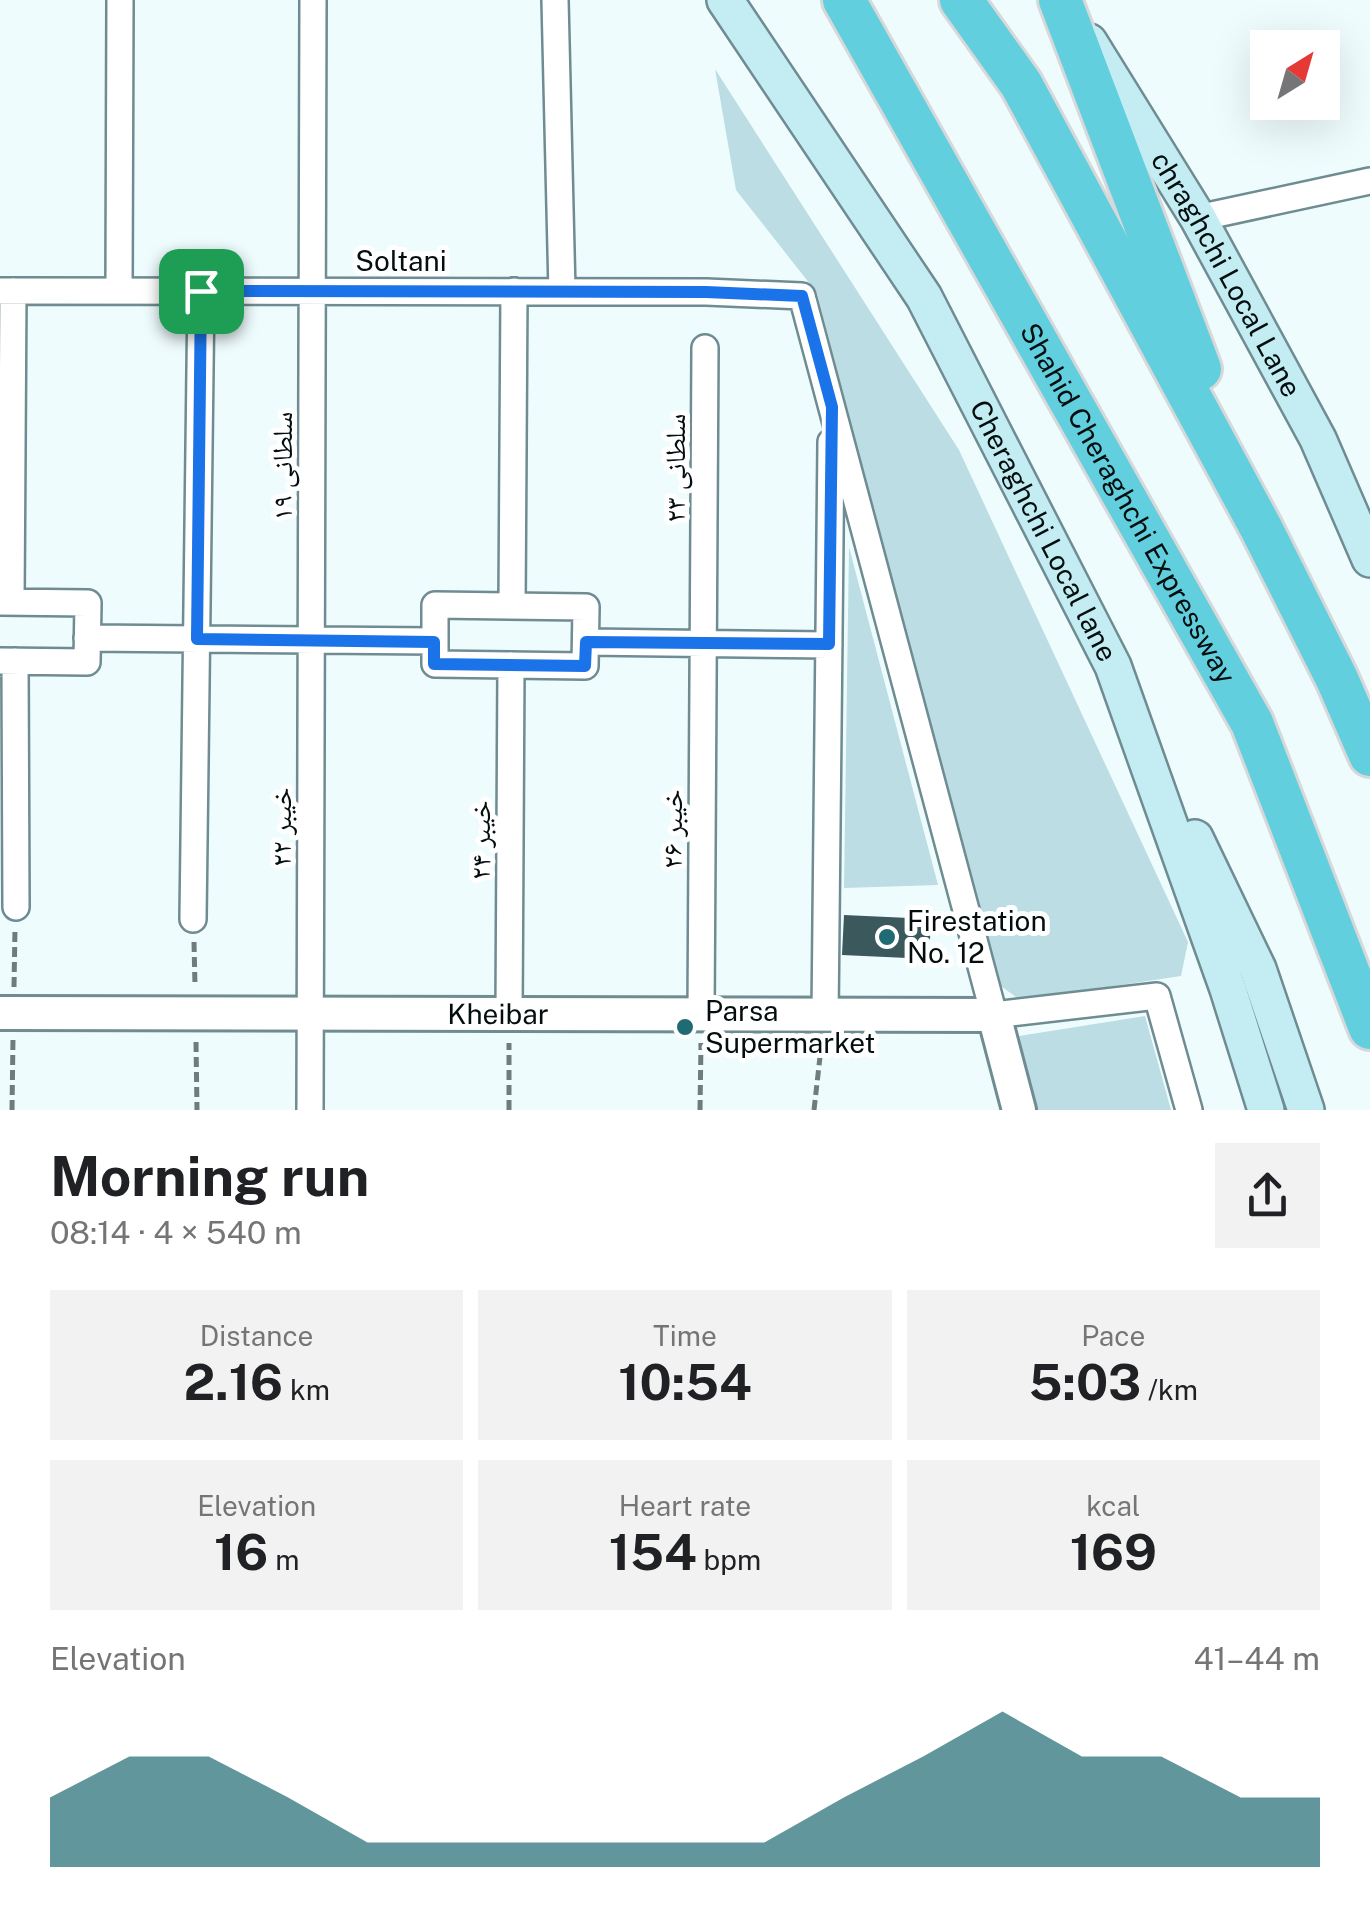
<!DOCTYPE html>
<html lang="en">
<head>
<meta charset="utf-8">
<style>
	:root { --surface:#fff; --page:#f2f2f2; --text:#202124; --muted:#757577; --accent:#206a74 }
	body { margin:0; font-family:"Public Sans","Noto Naskh Arabic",sans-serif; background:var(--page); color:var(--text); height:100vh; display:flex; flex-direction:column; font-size:38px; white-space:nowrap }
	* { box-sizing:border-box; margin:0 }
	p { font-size:32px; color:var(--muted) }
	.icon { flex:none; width:55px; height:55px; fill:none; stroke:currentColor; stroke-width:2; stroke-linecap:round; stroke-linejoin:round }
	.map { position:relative; height:1110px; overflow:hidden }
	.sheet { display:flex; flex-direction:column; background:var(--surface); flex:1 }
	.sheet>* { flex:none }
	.needle { width:65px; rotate:37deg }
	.fabs { position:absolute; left:1250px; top:30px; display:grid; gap:20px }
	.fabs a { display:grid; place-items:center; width:90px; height:90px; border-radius:0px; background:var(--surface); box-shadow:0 10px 40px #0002; font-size:50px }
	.pin { position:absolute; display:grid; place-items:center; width:85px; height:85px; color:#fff; margin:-42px; border-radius:20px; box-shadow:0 5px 15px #0006 }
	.round { display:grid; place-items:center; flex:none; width:105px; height:105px; border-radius:0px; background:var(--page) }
	.overview { display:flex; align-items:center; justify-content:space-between; height:170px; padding:0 50px }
	h1 { font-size:55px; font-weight:700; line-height:75px }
	.metrics { display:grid; grid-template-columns:repeat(3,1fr); gap:15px; height:170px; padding:10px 50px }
	.metrics div { display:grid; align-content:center; border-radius:0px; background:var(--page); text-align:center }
	.metrics b { font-size:50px; font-weight:700 }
	.metrics small { font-size:28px; font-weight:400 }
	.metrics p { font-size:28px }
	.chart { height:280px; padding:20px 50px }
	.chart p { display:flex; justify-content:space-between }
	.chart svg { width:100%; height:180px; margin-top:10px; fill:var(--accent); opacity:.7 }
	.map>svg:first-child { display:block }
	.green { fill:#bbdde3 }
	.building { fill:#3b585c }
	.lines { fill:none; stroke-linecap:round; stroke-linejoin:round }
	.minor-casing { stroke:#6e8c91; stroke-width:30 }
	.tertiary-casing { stroke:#6e8c91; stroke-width:38 }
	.secondary-casing { stroke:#6e8c91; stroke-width:40 }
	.trunk-casing { stroke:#d7d8d9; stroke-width:48 }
	.path { stroke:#707b7c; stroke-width:5; stroke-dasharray:10 5; stroke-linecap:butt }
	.minor { stroke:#fff; stroke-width:25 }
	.tertiary { stroke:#fff; stroke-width:32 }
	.secondary { stroke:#c4edf3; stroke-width:35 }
	.trunk { stroke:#62cfde; stroke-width:42 }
	.route-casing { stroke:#fff; stroke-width:20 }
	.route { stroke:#1a73e8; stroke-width:12 }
	.poi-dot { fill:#206a74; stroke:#fff; stroke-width:4 }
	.labels { text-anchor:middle; stroke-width:10; stroke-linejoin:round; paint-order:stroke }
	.street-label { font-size:28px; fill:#040e0f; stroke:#fff }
	.poi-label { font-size:28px; fill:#040e0f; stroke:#fff; text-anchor:start }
</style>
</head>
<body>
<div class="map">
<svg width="1370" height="1110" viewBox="0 0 1370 1110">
	<rect width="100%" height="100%" fill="#effcfe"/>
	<path class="green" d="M 715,69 L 959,450 L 1188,942 L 1181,976 L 1020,1000 L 994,981 L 817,293 L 736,190 Z
		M 849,547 L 938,885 L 844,888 Z
		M 1145,1016 L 1171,1110 L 1021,1110 L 1000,1039 Z"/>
	<path class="building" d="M 844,915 L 931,919 L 929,959 L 842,955 Z"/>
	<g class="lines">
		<g class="minor-casing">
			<path id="minor" d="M 555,0 L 562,292
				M 1198,218 L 1370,181
				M 0,291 L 706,292 L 802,296 L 994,1015 L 1157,996 L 1189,1110
				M 119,291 L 120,0
				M 0,602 L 88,603 L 87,662 L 0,661
				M 11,602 L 13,291
				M 435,605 L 586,607 L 585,666 L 435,664 Z
				M 512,606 L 514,291
				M 87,638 L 435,641
				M 586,642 L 829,645
				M 15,661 L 16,907
				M 193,919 L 201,291
				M 509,1015 L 511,665
				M 701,1016 L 705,348
				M 825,1016 L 831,442
				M 310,1110 L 313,0"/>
		</g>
		<g class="tertiary-casing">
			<g id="tertiary">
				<path id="s1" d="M 0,1013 L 994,1015 L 1019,1110"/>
			</g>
		</g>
		<g class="secondary-casing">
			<g id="secondary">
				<path id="s2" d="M 725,0 L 924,297 L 1113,666 L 1228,989 L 1266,1110"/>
				<path id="s3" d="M 1089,42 L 1198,218 L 1318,439 L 1370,559"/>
				<path d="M 1195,838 L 1258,969 L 1306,1110"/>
			</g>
		</g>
		<g class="trunk-casing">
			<g id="trunk">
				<path id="s4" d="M 844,0 L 1252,723 L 1370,1028"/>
				<path d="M 961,0 L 1021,84 L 1261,528 L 1337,679 L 1370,755"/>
				<path d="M 1060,0 L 1200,369"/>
			</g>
		</g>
		<path class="path" d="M 194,942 L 195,986
			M 14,987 L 15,928
			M 196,1042 L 197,1110
			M 12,1110 L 13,1038
			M 509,1110 L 509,1043
			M 700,1110 L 701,1043
			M 814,1110 L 822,1039"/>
		<use href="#minor" class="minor"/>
		<use href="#tertiary" class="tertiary"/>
		<use href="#secondary" class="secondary"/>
		<use href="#trunk" class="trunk"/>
	</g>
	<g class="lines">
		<g class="route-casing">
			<path id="route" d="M 201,291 L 706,292 L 802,296 L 832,407 L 829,644 L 586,642 L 585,666 L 434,664 L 434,642 L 197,639 Z"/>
		</g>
		<use href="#route" class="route"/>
	</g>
	<g class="poi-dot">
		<circle cx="887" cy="937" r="10"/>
		<circle cx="685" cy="1027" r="10"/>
	</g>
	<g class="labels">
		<g class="street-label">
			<text x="401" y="271">Soltani</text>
			<text dy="10" stroke="none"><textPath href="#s3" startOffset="270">chraghchi Local Lane</textPath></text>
			<text transform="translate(282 466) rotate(-90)" y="10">سلطانی ۱۹</text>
			<text transform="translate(675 468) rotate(-90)" y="10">سلطانی ۲۳</text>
			<text dy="10" stroke="none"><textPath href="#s4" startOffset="578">Shahid Cheraghchi Expressway</textPath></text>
			<text dy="10" stroke="none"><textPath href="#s2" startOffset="620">Cheraghchi Local lane</textPath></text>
			<text transform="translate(281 827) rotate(-90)" y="10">خیبر ۲۲</text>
			<text transform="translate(672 829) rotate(-90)" y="10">خیبر ۲۶</text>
			<text transform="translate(480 840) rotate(-90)" y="10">خیبر ۲۴</text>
			<text dy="10" stroke="none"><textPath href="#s1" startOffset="498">Kheibar</textPath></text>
		</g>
		<g class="poi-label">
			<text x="907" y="931">Firestation<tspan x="907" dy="32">No. 12</tspan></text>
			<text x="705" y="1021">Parsa<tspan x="705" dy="32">Supermarket</tspan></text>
		</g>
	</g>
</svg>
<div class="fabs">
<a><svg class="needle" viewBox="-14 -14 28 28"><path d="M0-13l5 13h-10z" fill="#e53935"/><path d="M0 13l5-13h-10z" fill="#757577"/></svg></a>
</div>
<div class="pin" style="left:201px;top:291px;background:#1e9e55"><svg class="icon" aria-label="arrive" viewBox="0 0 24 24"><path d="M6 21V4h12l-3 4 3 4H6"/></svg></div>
</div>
<section class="sheet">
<div class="overview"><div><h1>Morning run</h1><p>08:14 · 4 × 540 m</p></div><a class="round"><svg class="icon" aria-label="share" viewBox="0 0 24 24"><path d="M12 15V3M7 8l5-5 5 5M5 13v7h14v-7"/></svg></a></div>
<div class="metrics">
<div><p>Distance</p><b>2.16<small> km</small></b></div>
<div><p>Time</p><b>10:54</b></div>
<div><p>Pace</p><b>5:03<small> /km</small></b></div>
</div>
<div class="metrics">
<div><p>Elevation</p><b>16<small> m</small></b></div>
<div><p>Heart rate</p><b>154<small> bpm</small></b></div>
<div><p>kcal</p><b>169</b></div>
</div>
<div class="chart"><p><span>Elevation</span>41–44 m</p>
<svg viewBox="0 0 160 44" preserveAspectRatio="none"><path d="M0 44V27L10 17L20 17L30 27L40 38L50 38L60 38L70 38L80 38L90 38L100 27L110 17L120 6L130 17L140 17L150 27L160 27V44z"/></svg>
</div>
</section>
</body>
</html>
